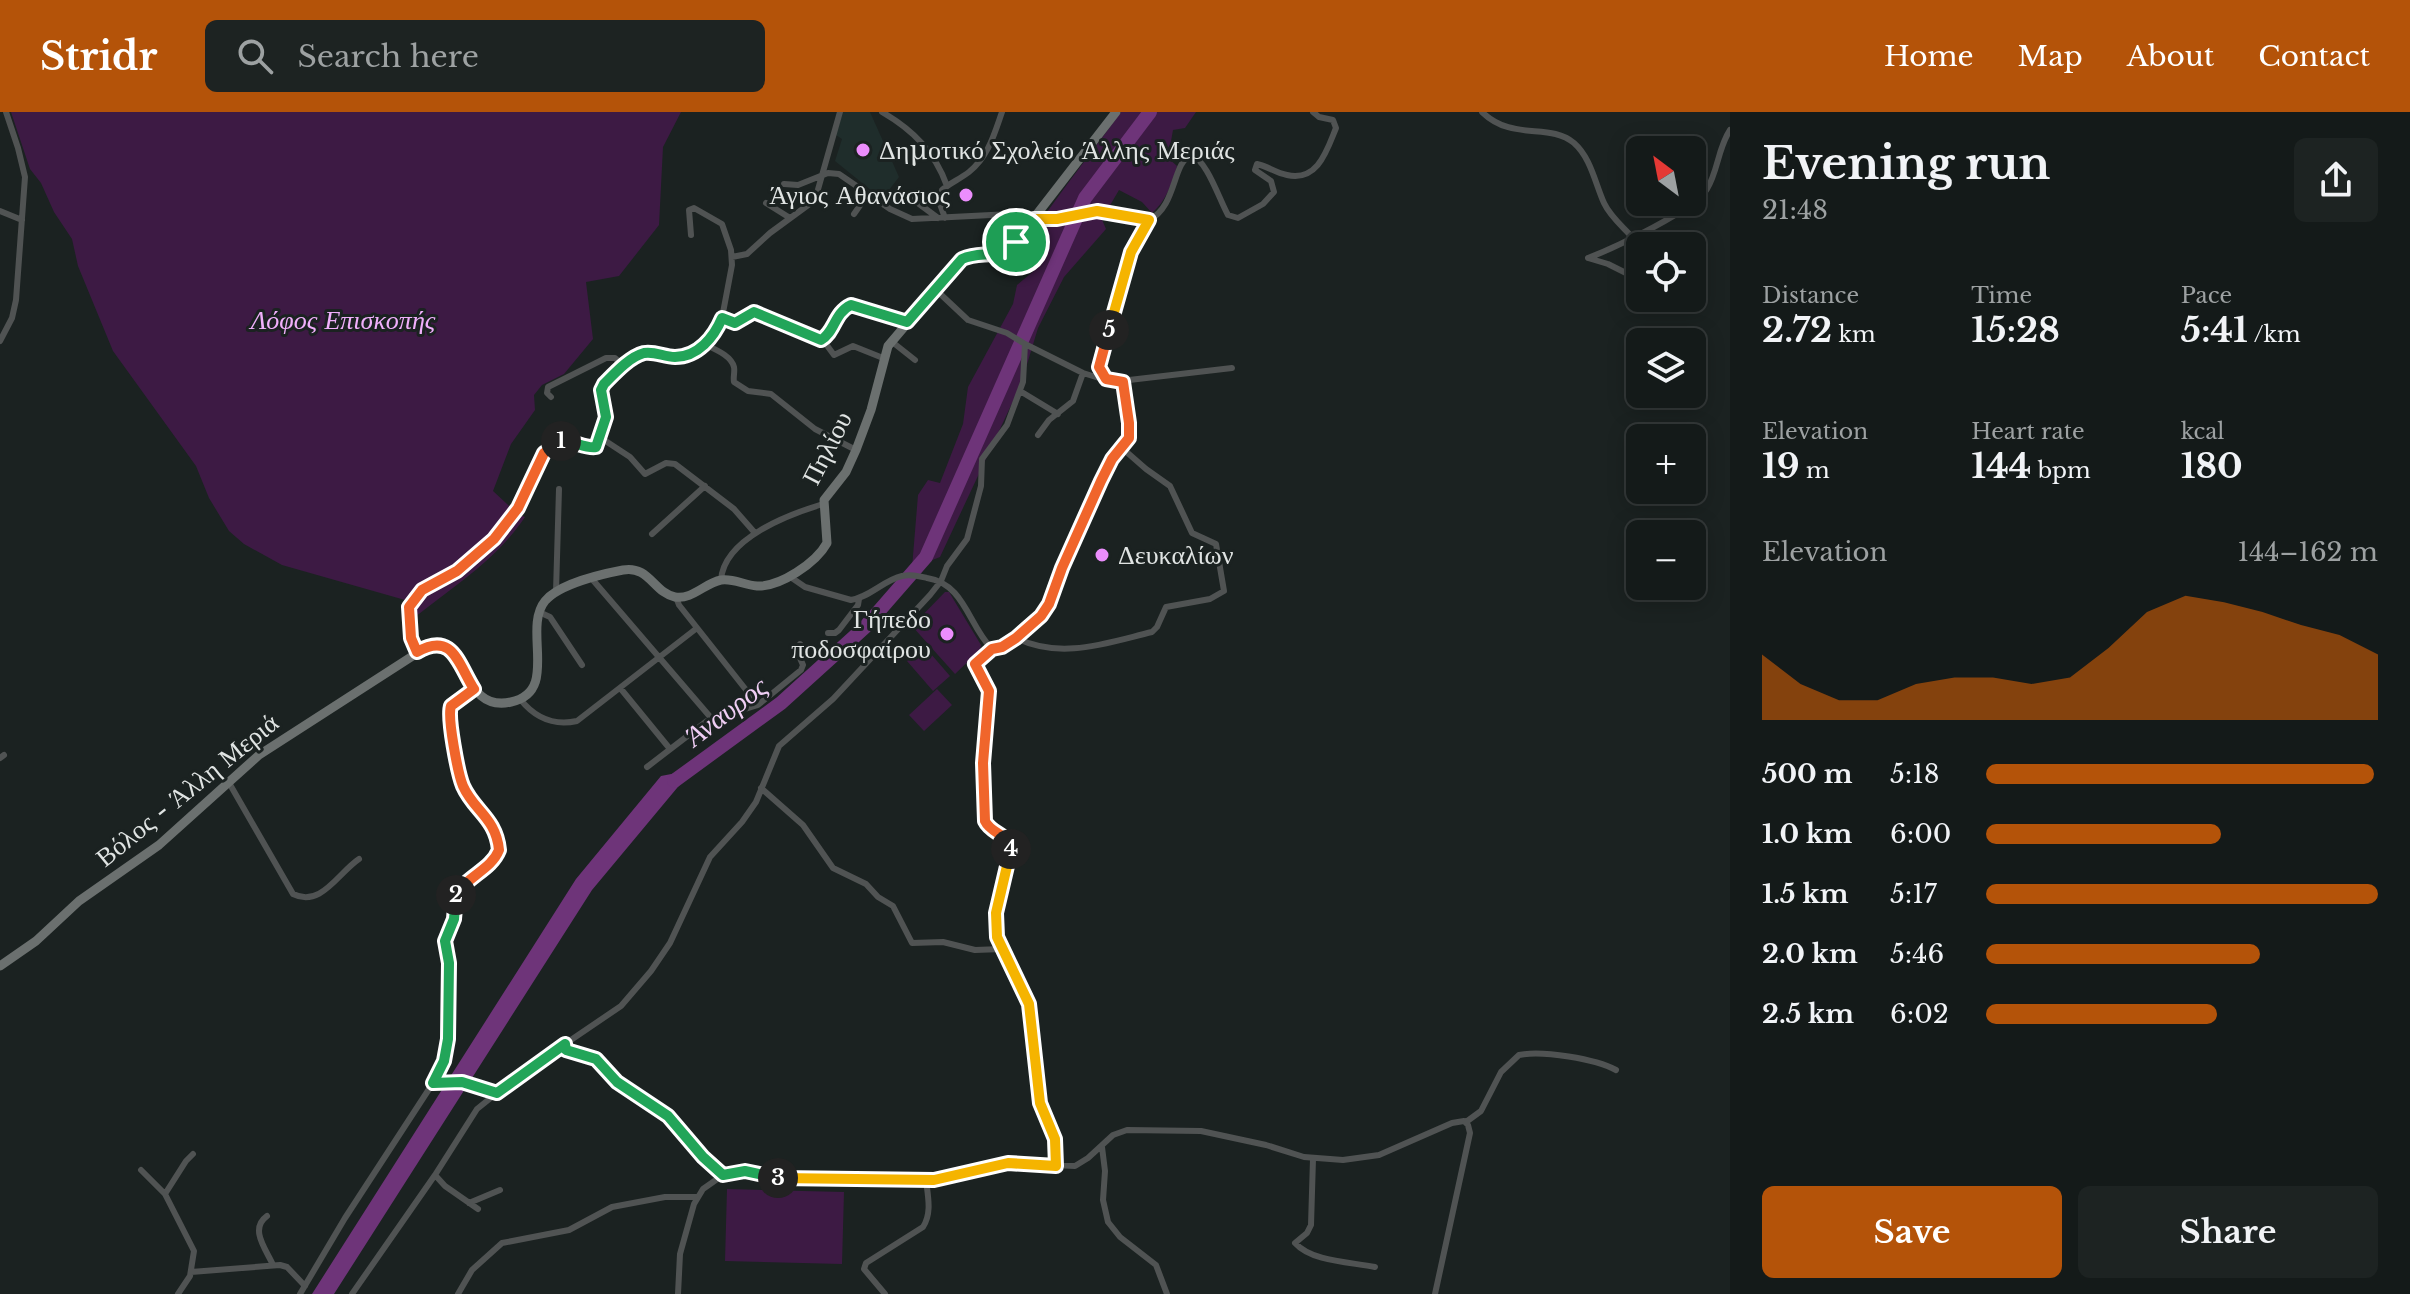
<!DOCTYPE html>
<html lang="en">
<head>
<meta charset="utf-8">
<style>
	:root { --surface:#141a19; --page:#1d2322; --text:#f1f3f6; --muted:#9da1a2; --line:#333838; --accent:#b45309 }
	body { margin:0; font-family:"Libre Baskerville",serif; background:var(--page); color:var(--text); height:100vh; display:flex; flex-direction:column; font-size:30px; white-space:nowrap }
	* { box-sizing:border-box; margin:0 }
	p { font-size:26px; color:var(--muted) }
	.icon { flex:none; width:44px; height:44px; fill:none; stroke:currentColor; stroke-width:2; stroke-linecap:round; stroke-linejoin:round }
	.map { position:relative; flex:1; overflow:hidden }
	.sheet { display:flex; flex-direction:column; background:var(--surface); width:680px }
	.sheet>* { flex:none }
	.needle { width:52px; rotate:328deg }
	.fabs { position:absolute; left:1626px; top:24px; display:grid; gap:16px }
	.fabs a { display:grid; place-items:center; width:80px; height:80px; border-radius:12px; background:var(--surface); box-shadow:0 4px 20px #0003,0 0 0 2px var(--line); font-size:40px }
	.pin { position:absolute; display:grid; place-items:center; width:68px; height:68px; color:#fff; margin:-34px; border:4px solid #fff; border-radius:50%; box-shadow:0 2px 8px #0007 }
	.km { position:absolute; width:40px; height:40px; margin:-20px; border-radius:50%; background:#222; color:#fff; font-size:22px; line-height:40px; text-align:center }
	.round { display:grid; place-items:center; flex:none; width:84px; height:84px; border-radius:12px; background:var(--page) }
	.head { display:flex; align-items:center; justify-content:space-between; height:136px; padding:0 32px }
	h1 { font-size:44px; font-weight:700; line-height:60px }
	.stats { display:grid; grid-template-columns:repeat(3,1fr); gap:12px; height:136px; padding:8px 32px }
	.stats div { display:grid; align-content:center }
	.stats b { font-size:34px; font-weight:700 }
	.stats small { font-size:22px; font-weight:400 }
	.stats p { font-size:22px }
	.chart { height:224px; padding:16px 32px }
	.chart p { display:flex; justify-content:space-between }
	.chart svg { width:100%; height:144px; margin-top:8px; fill:var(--accent); opacity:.7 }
	.action { display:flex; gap:16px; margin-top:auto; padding:16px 32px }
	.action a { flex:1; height:92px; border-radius:12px; background:var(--accent); color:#fff; font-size:32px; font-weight:700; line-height:92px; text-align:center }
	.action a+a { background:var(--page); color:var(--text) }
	ul { padding:0 32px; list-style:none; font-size:26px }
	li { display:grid; grid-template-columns:128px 96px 1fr; align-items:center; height:60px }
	li i { height:20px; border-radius:10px; background:var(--accent) }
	header { display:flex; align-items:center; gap:48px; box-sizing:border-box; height:112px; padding:0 40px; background:var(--accent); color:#fff }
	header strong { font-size:38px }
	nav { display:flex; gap:44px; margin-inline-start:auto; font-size:28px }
	.search { width:560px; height:72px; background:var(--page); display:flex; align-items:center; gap:20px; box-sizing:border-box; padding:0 28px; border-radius:12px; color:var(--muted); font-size:30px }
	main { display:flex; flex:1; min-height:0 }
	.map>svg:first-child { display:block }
	.built { fill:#1f2d2b }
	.green { fill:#3d1a44 }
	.water { fill:#6e3479 }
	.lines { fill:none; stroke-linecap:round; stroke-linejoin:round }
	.river { stroke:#6e3479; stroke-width:14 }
	.street { stroke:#505353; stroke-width:6 }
	.secondary { stroke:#6b706f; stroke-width:9 }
	.split-1-casing { stroke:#fff; stroke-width:16 }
	.split-2-casing { stroke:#fff; stroke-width:16 }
	.split-3-casing { stroke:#fff; stroke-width:16 }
	.split-4-casing { stroke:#fff; stroke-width:16 }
	.split-5-casing { stroke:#fff; stroke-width:16 }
	.split-6-casing { stroke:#fff; stroke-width:16 }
	.split-1 { stroke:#22a559; stroke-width:10 }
	.split-2 { stroke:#f0652b; stroke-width:10 }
	.split-3 { stroke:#22a559; stroke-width:10 }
	.split-4 { stroke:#f5b400; stroke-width:10 }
	.split-5 { stroke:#f0652b; stroke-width:10 }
	.split-6 { stroke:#f5b400; stroke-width:10 }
	.poi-dot { fill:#eb8dfc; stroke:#1b2221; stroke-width:3 }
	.labels { text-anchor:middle; stroke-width:6; stroke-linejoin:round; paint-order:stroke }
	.poi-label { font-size:26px; fill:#e0e4e3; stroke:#1b2221; text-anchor:start }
	.park-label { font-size:26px; font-style:italic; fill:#f0affb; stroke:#1b2221 }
	.street-label { font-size:26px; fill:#e0e4e3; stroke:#1b2221 }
	.water-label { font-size:28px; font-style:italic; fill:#efcef4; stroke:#1b2221 }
</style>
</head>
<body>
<header>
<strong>Stridr</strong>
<div class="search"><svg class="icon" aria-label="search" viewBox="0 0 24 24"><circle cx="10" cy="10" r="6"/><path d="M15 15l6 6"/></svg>Search here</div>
<nav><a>Home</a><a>Map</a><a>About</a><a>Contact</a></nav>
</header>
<main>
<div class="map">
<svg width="1730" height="1182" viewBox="0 0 1730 1182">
	<rect width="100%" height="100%" fill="#1b2221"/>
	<path class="built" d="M 843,0 L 870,0 L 899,65 L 882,87 L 835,49 L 842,27 L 836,23 Z"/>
	<path class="green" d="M 11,0 L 681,0 L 663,35 L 659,113 L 619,164 L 586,170 L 593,227 L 564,262 L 542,273 L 534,283 L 535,298 L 511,332 L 493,379 L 518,402 L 525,405 C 497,447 454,474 415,505 L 411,503 L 411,496 L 405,488 L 282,453 L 244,432 L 229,419 L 209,386 L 196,354 L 113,239 L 78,154 L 72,127 L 54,100 L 41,71 L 30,57 Z
		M 1121,0 L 1196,0 L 1185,16 L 1173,18 L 1168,46 L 1177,54 C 1172,72 1166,89 1152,101 L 1142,90 L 1119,78 L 1109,95 L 1103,97 L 1100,103 L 1106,117 L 1064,165 L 1038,216 L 1021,272 L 940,445 L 912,456 L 918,383 L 928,368 L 940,371 L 963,312 L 968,275 L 1013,192 L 1017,173 L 1042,152 L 1038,141 L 1050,127 L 1039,116 L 1039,112 C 1065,73 1094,38 1121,0 Z
		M 945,480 L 949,480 L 981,533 L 980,538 L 955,562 L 912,514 Z
		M 924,534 L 950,564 L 933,579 L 907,549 Z
		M 937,577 L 952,593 L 924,619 L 909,603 Z
		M 727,1077 L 844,1080 L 842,1152 L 725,1149 Z"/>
	<path class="water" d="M 692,658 L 592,778 L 334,1182 L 312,1182 L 576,767 L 661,664 Z"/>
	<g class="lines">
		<path class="river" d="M 674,669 L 781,591 L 865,515 L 926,445 L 1085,86 L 1150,0"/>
		<path class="street" d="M 882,0 C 913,18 935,40 947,74
			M 1482,0 C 1513,30 1549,10 1574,31 C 1591,46 1595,71 1604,91 C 1610,104 1622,114 1631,124
			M 784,72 L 798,73 L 828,61 L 839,62 L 890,97 L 912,107 L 1011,102 L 1049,107 L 1097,99 L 1149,108 C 1177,94 1172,51 1191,43 C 1207,48 1219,87 1228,103 L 1238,106 L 1263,92 L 1274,80 L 1271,69 L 1255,58 L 1257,52 C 1267,54 1276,61 1287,63 C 1318,70 1327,38 1336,16 L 1333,8 L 1319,5 L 1313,0
			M 907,83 L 938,106
			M 766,91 L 790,106
			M 0,99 L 22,108
			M 854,102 L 868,82
			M 945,106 L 940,92 L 942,78 C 950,71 960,67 969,60 C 988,45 994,23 1002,0
			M 732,145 L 747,142 L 770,121 L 815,88 L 840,0
			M 1588,146 C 1614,136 1695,98 1707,77 C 1718,59 1718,36 1730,18
			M 1588,146 L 1608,152 L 1640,168
			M 1664,186 L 1675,196
			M 722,206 L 733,212 L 754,200 L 821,228 C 835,219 834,200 851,193 L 907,210
			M 823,228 L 834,243 L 853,234 L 883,246
			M 0,229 L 12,206 L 16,188 L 25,65 L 18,36 L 6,0
			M 891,229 L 915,248
			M 704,232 C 714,237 731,243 734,255 C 735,260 733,265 734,270 L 748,279 L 771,282 L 815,317 L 856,338
			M 1025,232 L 1083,261 L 1112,270 L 1232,256
			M 1109,268 L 1101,260 L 1100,248 L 1131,140 L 1149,108
			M 1020,279 L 1058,302
			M 551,285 L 547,281 L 548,275 L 606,246 L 615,246 L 624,254
			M 1038,323 L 1049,308 L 1073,289 L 1083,261
			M 601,326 L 630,345 L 645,362 L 666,351 L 675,352 L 734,397 L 755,421
			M 652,422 L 705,374
			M 789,464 L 805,475 L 851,488 C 870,485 884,468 902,464 C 911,462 918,464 927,466 C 965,472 968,513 992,537
			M 592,467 L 712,607
			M 721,468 C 724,426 790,402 823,392
			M 556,480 L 559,377
			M 676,485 L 679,493 L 758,593
			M 539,500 L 550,505 L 582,553
			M 828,521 L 835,521 L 839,518 L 858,493 L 859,487
			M 1016,526 C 1061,548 1106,531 1152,520 L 1157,515 L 1166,495 L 1210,487 L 1224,479 L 1216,432 L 1192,421 L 1170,374 L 1146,357 L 1122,336
			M 417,540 L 411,526 L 408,504 L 411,491 L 422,478 L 457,459 L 494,427 L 518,396 L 549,336 C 567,323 578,335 596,335 L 606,305 L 601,278 L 604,272 L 638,244 L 652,241 L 672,245 L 683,244 L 704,232 L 717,218 L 722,206 L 732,153 L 731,138 L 722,112 L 694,96 L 689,98 L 691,123
			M 621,577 L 670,637
			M 520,587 C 535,606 554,614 577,609 L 697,516
			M 0,646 L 4,643
			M 647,655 L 707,609 L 758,593 L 801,558 L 803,553 L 797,539 L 800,532
			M 228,669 L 293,782 C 321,796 338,761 359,747
			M 761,676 L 803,713 L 833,756 L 866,772 L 878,785 L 893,794 L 912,831 L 943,830 L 975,838 L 1002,837
			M 433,971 L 462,970 L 497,981
			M 1466,1010 L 1481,999 L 1501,960 L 1519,943 C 1542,938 1596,947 1616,958
			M 1102,1035 L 1105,1059 L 1103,1088 L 1108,1110 L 1120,1125 L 1156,1153 L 1167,1182
			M 1313,1047 L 1311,1113 L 1307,1121 L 1295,1131 C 1312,1150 1351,1150 1375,1155
			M 1056,1054 L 1055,1027 L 1040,991 L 1029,892 L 997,825 L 996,801 L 1011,736 C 1009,722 991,722 985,709 L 983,651 L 989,579 L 975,552 L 992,537 C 1006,537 1038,510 1046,497 C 1053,485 1056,470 1061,457 C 1075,422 1091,388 1108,355 C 1113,344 1126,336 1129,325 C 1133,308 1124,287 1123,270
			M 141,1058 L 165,1082 L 194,1139 L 190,1164 L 178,1182
			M 723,1063 L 703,1045 L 668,1004 L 617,970 L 596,947 L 568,940 L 565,932 L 621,894 L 651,859 L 670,831 L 710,745 L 742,710 L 756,690 L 779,634 L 833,587 L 930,483 L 941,469 L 947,454 L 967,427 L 981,374 L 982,347 L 1007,313 L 1023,270 L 1025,232 L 1007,221 L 968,208 L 935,177
			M 165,1082 L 186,1049 L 193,1042
			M 469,1091 L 500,1078
			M 478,1097 L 445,1074 L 435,1063 L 477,997 L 519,963 L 565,932
			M 267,1104 C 249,1117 266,1137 273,1153
			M 191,1160 L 280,1153 L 287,1155 L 305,1174
			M 300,1182 L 345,1106 L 433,971 L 444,949 L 449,917 L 447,893 L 449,851 L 445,829 L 454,807 L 456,784 L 466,770 L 492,750 L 499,738 C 497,706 474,699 463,674 C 458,662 447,605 451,594 L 474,577
			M 352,1182 L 435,1063
			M 458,1182 L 472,1158 L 502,1131 L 569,1118 L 612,1095 L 665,1085 L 697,1085
			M 678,1182 L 680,1142 L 694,1092 L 703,1077 L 723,1063 L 745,1059 L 776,1066 L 926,1068 L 948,1066 L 1008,1051 L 1075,1054 L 1088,1046 L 1113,1023 L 1127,1018 L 1201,1019 L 1266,1033 L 1304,1045 L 1343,1048 L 1379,1043 L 1452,1011 L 1464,1009 L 1468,1013 L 1470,1021 L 1435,1182
			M 885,1182 L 864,1157 L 866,1151 L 923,1115 C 932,1101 928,1085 926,1068"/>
		<path class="secondary" d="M 0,854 L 36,829 L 79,789 L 159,733 L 259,643 L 425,536 C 469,517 458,602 511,590 C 560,580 522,517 545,489 C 559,472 602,462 623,458 C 649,453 654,481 675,485 C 692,488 705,471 721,468 C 733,466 744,473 757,474 C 780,475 816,451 827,431 L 824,388 L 846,360 L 856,338 L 871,298 L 888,234 L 962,147 C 981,138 995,149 1013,133 L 1116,0"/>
	</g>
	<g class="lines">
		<g class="split-1-casing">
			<path id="split-1" d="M 561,329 C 573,328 585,337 596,335 L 606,305 L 601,278 L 604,272 C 614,262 629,245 644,241 C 655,239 664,245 675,245 C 698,245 714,225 722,206 L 735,211 L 754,200 L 821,228 C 835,220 834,201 851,193 L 907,210 L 962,147 C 983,138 996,149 1016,130"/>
		</g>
		<g class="split-2-casing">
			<path id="split-2" d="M 456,783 C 467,764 491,758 499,738 C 496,706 474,699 463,674 C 458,662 447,605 451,594 L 474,577 C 458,552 453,519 417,540 L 411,526 L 409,495 L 422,478 L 457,459 L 494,427 L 518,396 L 544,341 L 561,329"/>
		</g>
		<g class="split-3-casing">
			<path id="split-3" d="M 456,783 L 454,807 L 445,829 L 449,851 L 448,927 L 444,949 L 433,971 L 462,970 L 497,981 L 565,932 L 566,938 L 596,947 L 617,970 L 668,1004 L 703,1045 L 723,1063 L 745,1059 L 778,1066"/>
		</g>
		<g class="split-4-casing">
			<path id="split-4" d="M 778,1066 L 934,1068 L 1008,1051 L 1056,1054 L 1055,1027 L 1040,991 L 1029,892 L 997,825 L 996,801 L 1011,737"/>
		</g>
		<g class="split-5-casing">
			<path id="split-5" d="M 1011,737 C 1009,722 991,722 985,709 L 983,651 L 989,579 L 975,552 L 992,537 L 1002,535 L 1016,526 L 1041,504 L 1049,492 L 1062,456 L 1101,369 L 1112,347 L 1129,326 L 1129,311 L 1123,270 L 1106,267 L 1099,255 L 1109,218"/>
		</g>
		<g class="split-6-casing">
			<path id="split-6" d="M 1016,130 L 1034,107 L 1057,107 L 1097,99 L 1149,108 L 1131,140 L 1109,218"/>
		</g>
		<use href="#split-1" class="split-1"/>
		<use href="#split-2" class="split-2"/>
		<use href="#split-3" class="split-3"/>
		<use href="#split-4" class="split-4"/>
		<use href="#split-5" class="split-5"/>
		<use href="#split-6" class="split-6"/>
	</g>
	<g class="poi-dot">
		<circle cx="863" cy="38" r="8"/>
		<circle cx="966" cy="83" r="8"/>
		<circle cx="1102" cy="443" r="8"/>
		<circle cx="947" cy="522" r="8"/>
	</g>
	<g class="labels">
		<g class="poi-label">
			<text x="879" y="47">Δημοτικό Σχολείο Άλλης Μεριάς</text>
			<text x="950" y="92" text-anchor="end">Άγιος Αθανάσιος</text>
			<text x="1118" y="452">Δευκαλίων</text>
			<text x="931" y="516" text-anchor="end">Γήπεδο<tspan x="931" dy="30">ποδοσφαίρου</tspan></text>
		</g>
		<g class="park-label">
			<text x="343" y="217">Λόφος Επισκοπής</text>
		</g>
		<g class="street-label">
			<text transform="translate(827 336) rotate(-63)" y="9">Πηλίου</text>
			<text transform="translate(187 678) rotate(-39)" y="9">Βόλος - Άλλη Μεριά</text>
		</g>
		<g class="water-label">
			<text transform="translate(726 599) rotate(-37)" y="10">Άναυρος</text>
		</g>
	</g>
</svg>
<div class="fabs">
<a><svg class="needle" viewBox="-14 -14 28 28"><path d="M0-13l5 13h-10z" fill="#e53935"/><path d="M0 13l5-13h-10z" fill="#9da1a2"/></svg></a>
<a><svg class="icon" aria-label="locate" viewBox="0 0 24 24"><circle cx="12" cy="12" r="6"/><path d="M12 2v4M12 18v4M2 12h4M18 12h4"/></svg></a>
<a><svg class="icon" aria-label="layers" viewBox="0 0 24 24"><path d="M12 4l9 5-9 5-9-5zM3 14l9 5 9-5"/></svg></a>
<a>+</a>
<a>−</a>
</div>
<div class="pin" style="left:1016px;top:130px;background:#1e9e55"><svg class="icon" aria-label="arrive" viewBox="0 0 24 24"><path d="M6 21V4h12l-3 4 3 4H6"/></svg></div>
<b class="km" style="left:561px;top:329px">1</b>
<b class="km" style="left:456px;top:783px">2</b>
<b class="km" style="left:778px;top:1066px">3</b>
<b class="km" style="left:1011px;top:737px">4</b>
<b class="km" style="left:1109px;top:218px">5</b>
</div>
<section class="sheet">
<div class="head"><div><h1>Evening run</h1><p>21:48</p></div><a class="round"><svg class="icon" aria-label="share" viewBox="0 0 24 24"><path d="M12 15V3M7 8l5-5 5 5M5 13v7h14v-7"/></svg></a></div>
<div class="stats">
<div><p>Distance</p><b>2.72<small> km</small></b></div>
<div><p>Time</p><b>15:28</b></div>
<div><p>Pace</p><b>5:41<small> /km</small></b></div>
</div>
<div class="stats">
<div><p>Elevation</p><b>19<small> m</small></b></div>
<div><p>Heart rate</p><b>144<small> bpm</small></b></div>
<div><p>kcal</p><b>180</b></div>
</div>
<div class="chart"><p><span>Elevation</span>144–162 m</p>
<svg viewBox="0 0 160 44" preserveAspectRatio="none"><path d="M0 44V24L10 33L20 38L30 38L40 33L50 31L60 31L70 33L80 31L90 22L100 11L110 6L120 8L130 11L140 15L150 18L160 24V44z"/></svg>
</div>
<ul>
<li><b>500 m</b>5:18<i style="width:99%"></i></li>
<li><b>1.0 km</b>6:00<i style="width:60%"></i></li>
<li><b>1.5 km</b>5:17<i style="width:100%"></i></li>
<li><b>2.0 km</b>5:46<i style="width:70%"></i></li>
<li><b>2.5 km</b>6:02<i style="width:59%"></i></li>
</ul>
<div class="action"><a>Save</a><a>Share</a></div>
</section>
</main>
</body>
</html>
